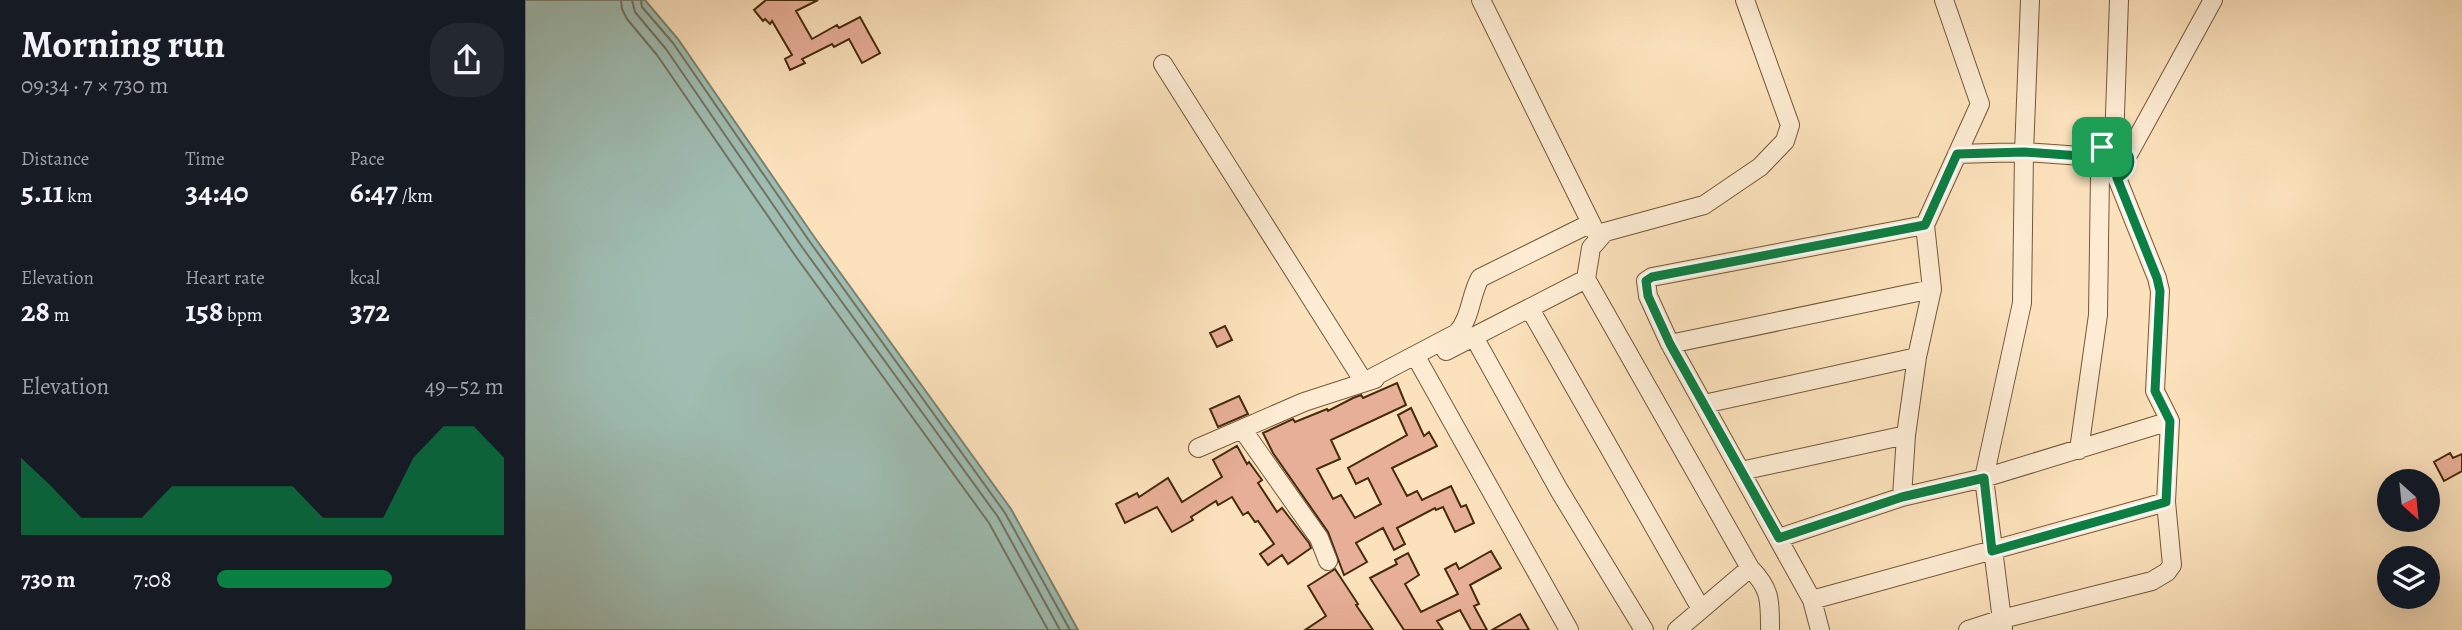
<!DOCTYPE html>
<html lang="en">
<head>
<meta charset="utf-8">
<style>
	:root { --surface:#171b24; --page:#242831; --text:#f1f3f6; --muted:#9ea1a6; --accent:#0b8043 }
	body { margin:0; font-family:Alegreya,serif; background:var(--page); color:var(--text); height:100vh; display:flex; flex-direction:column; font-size:26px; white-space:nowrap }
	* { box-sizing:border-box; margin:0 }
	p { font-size:23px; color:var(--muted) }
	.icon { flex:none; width:38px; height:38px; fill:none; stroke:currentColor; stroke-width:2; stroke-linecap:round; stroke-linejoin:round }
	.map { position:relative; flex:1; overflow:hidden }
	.details { display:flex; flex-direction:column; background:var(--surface); width:525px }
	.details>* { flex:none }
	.needle { width:46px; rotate:153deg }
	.controls { position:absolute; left:1852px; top:469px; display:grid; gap:14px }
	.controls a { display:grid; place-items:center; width:63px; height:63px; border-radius:50%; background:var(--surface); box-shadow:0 7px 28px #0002; font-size:35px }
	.pin { position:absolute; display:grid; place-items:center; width:60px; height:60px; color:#fff; margin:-30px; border-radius:14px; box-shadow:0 4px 10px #0006 }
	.round { display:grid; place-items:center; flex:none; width:74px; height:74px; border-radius:28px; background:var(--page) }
	.headline { display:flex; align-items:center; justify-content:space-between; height:119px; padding:0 21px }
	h1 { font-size:38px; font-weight:700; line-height:52px }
	.metrics { display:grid; grid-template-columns:repeat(3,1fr); gap:10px; height:119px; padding:7px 21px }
	.metrics div { display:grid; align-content:center }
	.metrics b { font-size:30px; font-weight:700 }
	.metrics small { font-size:19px; font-weight:400 }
	.metrics p { font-size:19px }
	.chart { height:196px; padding:14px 21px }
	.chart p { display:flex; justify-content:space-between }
	.chart svg { width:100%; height:126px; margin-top:7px; fill:var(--accent); opacity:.7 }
	ul { padding:0 21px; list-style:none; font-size:23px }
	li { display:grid; grid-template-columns:112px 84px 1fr; align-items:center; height:52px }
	li i { height:18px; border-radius:9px; background:var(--accent) }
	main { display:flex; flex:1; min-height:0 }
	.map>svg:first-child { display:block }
	.water { fill:#9fbdb2; stroke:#7b8370; stroke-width:2 }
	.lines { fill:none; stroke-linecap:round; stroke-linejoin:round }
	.shore { stroke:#72745f; stroke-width:2 }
	.building { fill:#e8af98; stroke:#452b0c; stroke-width:2 }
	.minor-casing { stroke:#735938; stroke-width:20 }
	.minor { stroke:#fdecd3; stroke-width:18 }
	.route-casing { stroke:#fff; stroke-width:14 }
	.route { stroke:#0b8043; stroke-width:9 }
</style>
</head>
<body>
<main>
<section class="details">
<div class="headline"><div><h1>Morning run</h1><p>09:34 · 7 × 730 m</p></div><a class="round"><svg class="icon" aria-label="share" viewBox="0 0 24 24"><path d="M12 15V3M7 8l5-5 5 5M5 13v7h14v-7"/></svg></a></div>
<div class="metrics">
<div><p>Distance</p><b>5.11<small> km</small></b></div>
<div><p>Time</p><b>34:40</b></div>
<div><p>Pace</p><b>6:47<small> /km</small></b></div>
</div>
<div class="metrics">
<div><p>Elevation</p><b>28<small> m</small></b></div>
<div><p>Heart rate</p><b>158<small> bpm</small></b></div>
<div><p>kcal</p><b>372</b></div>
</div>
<div class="chart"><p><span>Elevation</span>49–52 m</p>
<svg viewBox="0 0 160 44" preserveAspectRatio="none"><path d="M0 44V17L10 27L20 38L30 38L40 38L50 27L60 27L70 27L80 27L90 27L100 38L110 38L120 38L130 17L140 6L150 6L160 17V44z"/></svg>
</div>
<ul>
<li><b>730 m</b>7:08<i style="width:61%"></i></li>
</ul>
</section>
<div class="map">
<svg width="1937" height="630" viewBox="0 0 1937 630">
	<rect width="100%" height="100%" fill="#fce2bc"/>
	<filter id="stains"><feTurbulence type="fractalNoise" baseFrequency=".00286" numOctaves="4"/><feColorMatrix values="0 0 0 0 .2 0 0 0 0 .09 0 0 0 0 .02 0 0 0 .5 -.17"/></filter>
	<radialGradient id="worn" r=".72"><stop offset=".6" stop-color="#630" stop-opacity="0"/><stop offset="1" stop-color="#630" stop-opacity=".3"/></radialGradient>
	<path class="water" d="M 0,0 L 120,0 L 153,39 L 290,238 L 486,509 L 553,630 L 0,630 Z"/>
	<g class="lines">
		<path class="shore" d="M 96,0 L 97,9 L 102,19 L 132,55 L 269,254 L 464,523 L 523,630
			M 107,0 L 110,12 L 141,49 L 277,247 L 473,517 L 535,630
			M 116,0 L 117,7 L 148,43 L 285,242 L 480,513 L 545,630"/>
	</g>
	<path class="building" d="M 241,0 L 293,0 L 271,11 L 287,39 L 312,25 L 314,28 L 335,17 L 355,53 L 337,63 L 324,39 L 309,47 L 307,44 L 277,59 L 280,63 L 265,70 L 260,59 L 267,55 L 247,21 L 245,24 L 240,19 L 238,21 L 229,10 Z
		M 700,326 L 707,340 L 692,347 L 685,333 Z
		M 872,383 L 881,405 L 806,440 L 815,459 L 792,469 L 808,499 L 816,495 L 830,518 L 856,504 L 843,478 L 831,484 L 823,468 L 882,435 L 873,415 L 886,408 L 899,436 L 904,432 L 912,446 L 867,468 L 882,496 L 892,491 L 897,500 L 926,486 L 936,507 L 941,505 L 949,523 L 930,532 L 918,507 L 911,510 L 910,508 L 872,528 L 880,544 L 869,550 L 858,528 L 831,543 L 842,562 L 819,575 L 803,532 L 748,453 L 738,433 L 768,419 L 770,422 L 802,409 L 803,411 L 828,398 L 836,395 L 838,398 Z
		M 714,396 L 723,414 L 693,427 L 685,409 Z
		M 712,446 L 722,464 L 724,462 L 737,480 L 733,483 L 752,512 L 757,508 L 784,543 L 786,548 L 763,564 L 757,555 L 743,565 L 735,554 L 749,544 L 733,521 L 730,522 L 723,512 L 718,515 L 707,497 L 693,505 L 691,501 L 666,517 L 668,520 L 647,532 L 632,507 L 600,523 L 591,504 L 612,493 L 614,497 L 643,478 L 657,502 L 697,477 L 688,460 Z
		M 1925,453 L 1928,458 L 1937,454 L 1937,471 L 1919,481 L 1909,462 Z
		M 966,551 L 976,568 L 945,585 L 954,604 L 949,606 L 962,630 L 946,630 L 935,610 L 912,621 L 918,630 L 879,630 L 845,578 L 872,564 L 870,560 L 883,553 L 894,575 L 880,584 L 896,612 L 933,594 L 920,569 L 931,563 L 934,569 Z
		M 810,569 L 833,604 L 831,605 L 848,630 L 780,630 L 801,616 L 783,586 Z
		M 995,614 L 1004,630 L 967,630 Z"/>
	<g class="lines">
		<g class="minor-casing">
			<path id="minor" d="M 956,0 L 1071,233
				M 1220,0 L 1265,125 L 1260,141 L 1235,167 L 1179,205 L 1080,232 L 1066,248 L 1061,279 L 1225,568 C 1246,589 1245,601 1245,630
				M 638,64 L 839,382 L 932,333 C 946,318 945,296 955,278 L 1066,223
				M 1589,143 L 1594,0
				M 1604,153 L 1688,0
				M 1432,154 L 1499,152 L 1571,157
				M 1592,178 L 1632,278 L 1635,291 L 1630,391 L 1645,421
				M 1005,309 L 1176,609
				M 949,337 L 1034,490 L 1119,630
				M 1145,344 L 1407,289
				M 921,351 L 1061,279
				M 895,364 L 1044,630
				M 1179,404 L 1392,357
				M 717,429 L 794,538 L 803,561
				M 673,448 L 779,402 L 850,379
				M 1554,450 L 1573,315 L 1575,174
				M 1216,471 L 1381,435
				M 1377,497 L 1381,435 L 1392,357 L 1407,289 L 1400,225 L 1455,104 L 1419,0
				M 1254,538 L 1377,497 L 1459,478 L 1645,421 L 1641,502 L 1647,565 L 1642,572 L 1627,581 L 1477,619 L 1443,630
				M 1287,600 L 1641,502
				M 1478,628 L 1459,478 L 1497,303 L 1499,152 L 1505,0
				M 1152,630 L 1225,568
				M 1295,630 L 1287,600 L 1145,344 L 1123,296 L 1121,281 L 1127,277 L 1400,225"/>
		</g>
		<use href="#minor" class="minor"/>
	</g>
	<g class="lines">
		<g class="route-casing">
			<path id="route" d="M 1583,144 L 1595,145 C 1609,155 1608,171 1592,178 L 1632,278 L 1635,291 L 1630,391 L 1645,421 L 1641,502 L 1467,551 L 1459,478 L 1377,497 L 1254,538 L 1145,344 L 1123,296 L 1121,281 L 1127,277 L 1400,225 L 1432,154 L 1499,152 L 1570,157 L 1573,151 Z"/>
		</g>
		<use href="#route" class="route"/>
	</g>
	<rect width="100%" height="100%" filter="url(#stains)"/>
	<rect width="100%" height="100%" fill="url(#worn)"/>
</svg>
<div class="controls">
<a><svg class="needle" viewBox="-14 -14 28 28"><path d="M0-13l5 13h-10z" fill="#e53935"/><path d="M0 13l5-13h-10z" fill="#9ea1a6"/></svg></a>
<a><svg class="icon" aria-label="layers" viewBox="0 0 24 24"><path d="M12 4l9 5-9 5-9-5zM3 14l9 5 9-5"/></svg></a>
</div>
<div class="pin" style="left:1577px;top:147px;background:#1e9e55"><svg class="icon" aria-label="arrive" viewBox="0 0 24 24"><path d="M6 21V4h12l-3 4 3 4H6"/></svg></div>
</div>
</main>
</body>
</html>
